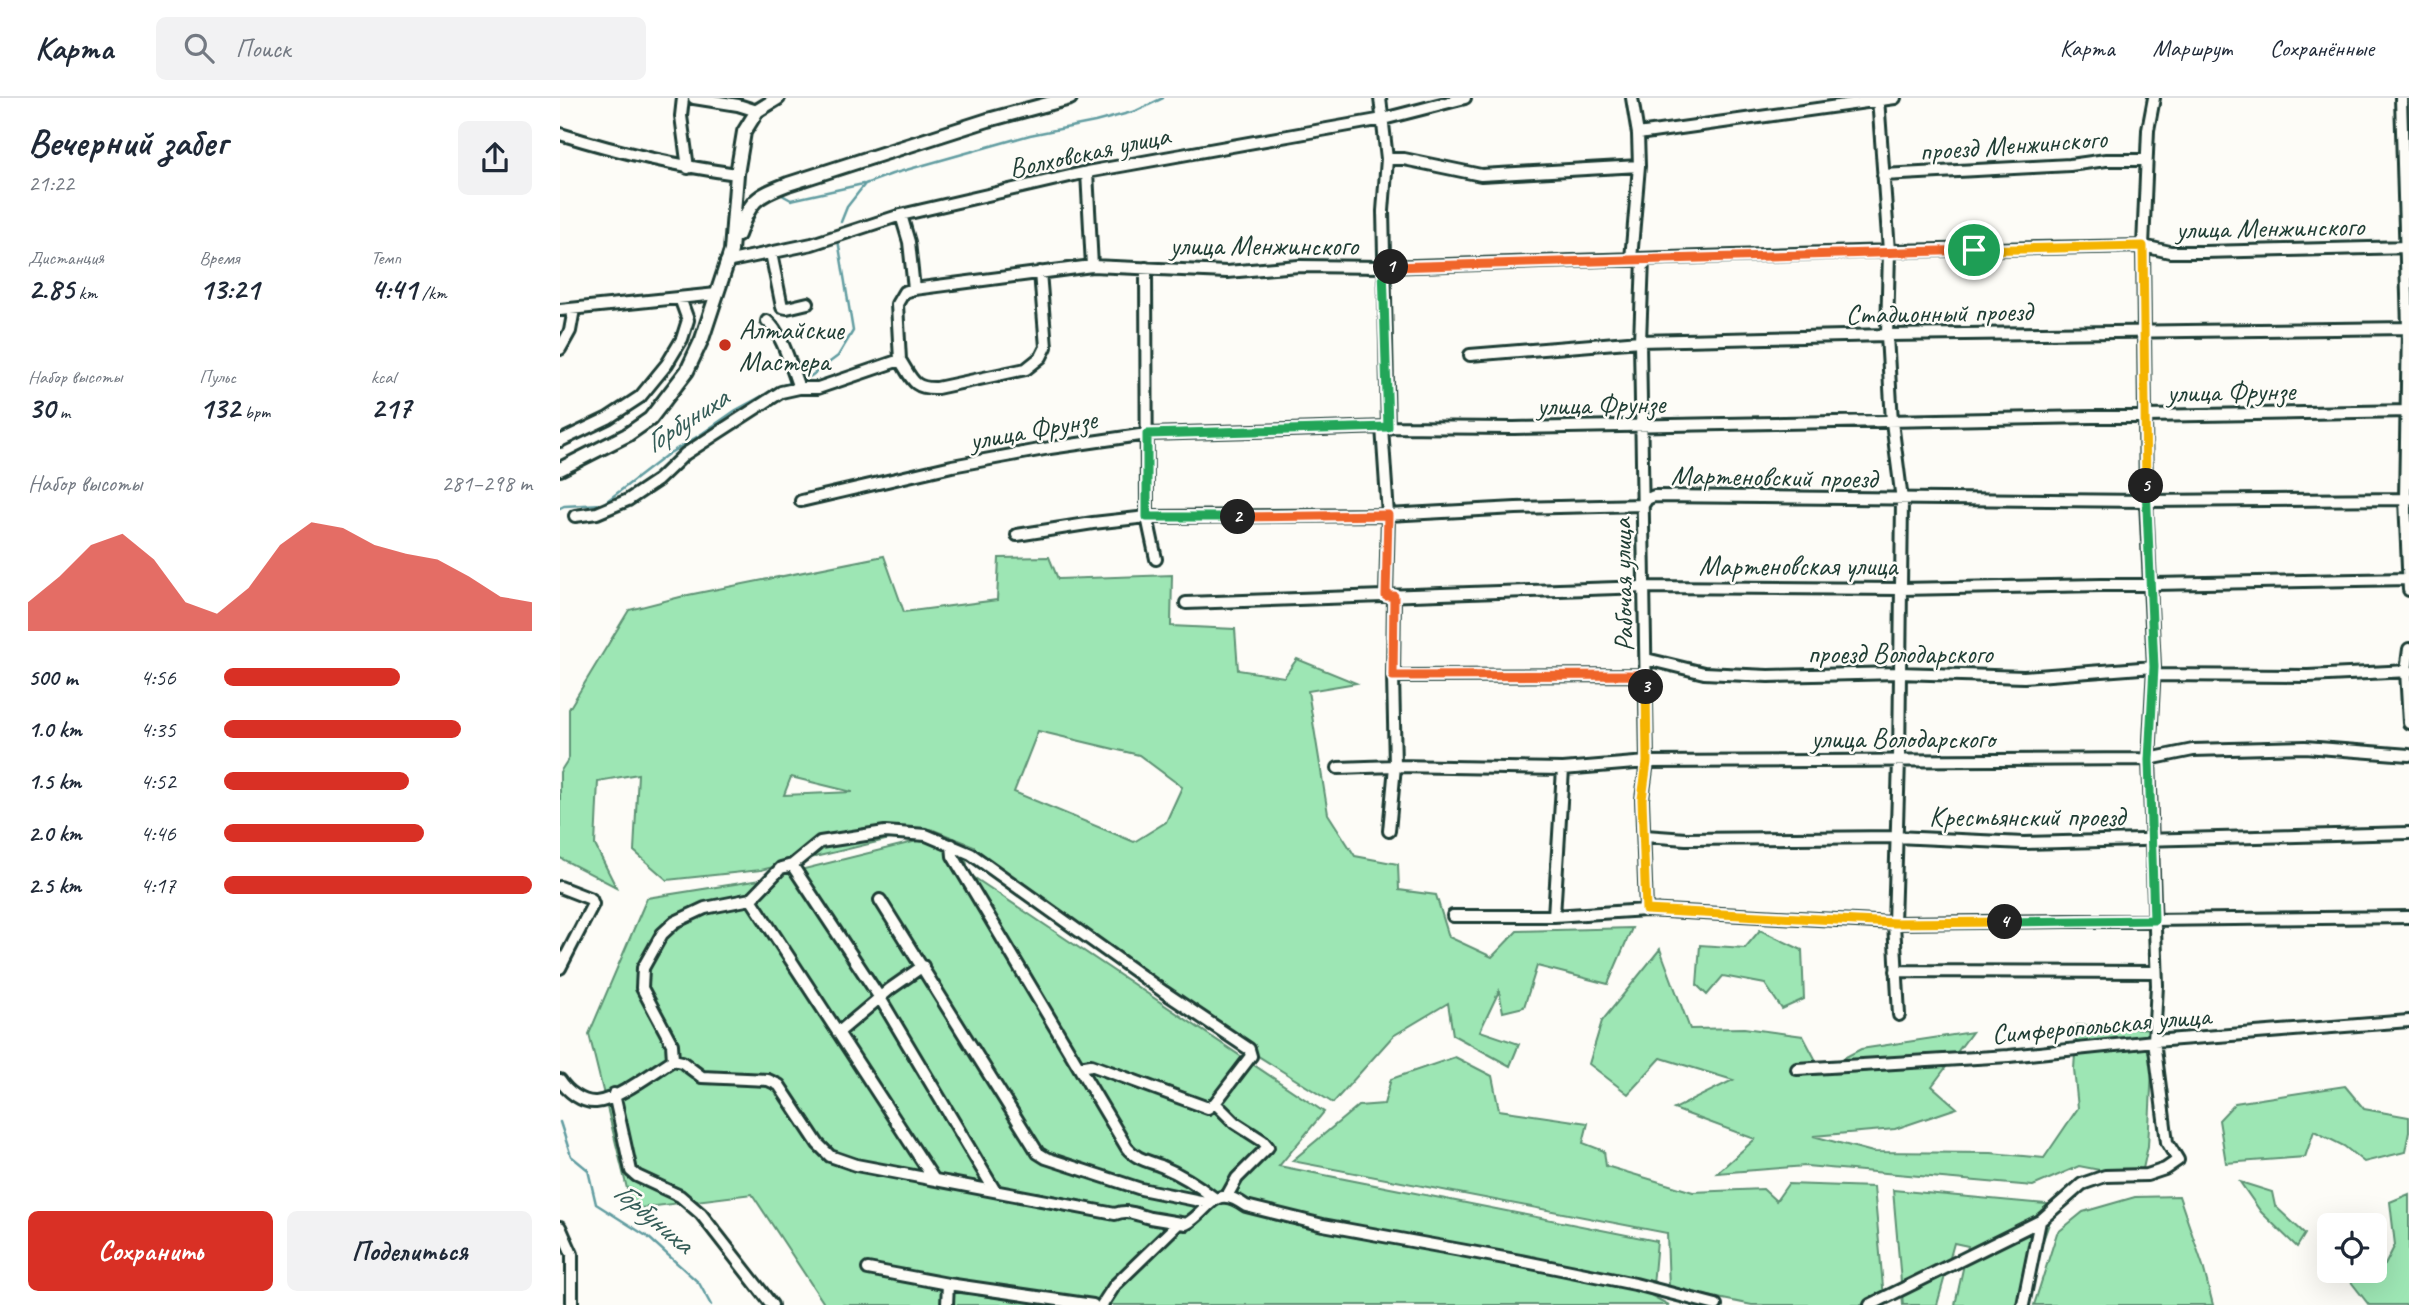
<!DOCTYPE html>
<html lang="ru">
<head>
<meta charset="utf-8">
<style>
	:root { --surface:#fff; --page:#f2f2f3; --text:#1f2937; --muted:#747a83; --line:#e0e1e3; --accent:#d93025 }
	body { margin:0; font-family:Caveat,sans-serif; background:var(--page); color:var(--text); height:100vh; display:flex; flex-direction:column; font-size:26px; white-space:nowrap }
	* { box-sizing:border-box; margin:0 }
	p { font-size:23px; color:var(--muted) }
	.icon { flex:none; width:38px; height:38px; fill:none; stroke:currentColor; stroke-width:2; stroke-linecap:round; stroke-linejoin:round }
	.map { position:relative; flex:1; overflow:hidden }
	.panel { display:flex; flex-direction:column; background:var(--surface); width:560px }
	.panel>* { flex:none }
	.fabs { position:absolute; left:1757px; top:1115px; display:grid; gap:14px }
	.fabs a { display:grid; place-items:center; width:70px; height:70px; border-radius:10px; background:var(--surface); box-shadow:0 7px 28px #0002; font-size:35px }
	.pin { position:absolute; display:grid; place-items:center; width:60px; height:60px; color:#fff; margin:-30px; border:4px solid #fff; border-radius:50%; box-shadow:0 2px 7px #0007 }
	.km { position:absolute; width:35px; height:35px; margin:-18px; border-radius:50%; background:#222; color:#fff; font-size:19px; line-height:35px; text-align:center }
	.round { display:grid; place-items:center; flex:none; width:74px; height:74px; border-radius:10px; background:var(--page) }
	.head { display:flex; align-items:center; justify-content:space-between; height:119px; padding:0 28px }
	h1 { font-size:38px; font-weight:700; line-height:52px }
	.stats { display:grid; grid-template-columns:repeat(3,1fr); gap:10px; height:119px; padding:7px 28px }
	.stats div { display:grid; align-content:center }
	.stats b { font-size:30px; font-weight:700 }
	.stats small { font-size:19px; font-weight:400 }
	.stats p { font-size:19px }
	.chart { height:196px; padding:14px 28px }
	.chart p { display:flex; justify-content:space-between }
	.chart svg { width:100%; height:126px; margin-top:7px; fill:var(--accent); opacity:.7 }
	.action { display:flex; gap:14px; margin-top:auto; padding:14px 28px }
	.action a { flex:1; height:80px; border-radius:10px; background:var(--accent); color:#fff; font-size:28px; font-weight:700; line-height:80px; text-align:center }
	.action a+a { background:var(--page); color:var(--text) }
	ul { padding:0 28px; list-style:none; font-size:23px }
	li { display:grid; grid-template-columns:112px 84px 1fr; align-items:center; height:52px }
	li i { height:18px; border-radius:9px; background:var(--accent) }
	header { display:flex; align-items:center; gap:42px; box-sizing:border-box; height:98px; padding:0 35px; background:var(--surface); border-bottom:2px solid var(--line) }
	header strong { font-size:33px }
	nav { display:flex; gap:38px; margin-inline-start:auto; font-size:24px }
	.search { width:490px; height:63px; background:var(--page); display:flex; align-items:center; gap:18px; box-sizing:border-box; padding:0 24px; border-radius:10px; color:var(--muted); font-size:26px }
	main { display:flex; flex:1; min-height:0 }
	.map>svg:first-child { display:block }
	.green { fill:#9de6b4; stroke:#5e9274; stroke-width:2; fill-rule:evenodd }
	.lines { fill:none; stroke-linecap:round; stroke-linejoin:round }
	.stream { stroke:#629da1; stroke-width:2.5 }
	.minor-casing { stroke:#1f3d34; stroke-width:16 }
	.major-casing { stroke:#1f3d34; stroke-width:18 }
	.minor { stroke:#fdfcf7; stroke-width:10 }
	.major { stroke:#fdfcf7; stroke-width:12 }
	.split-1-casing { stroke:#fff; stroke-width:14 }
	.split-2-casing { stroke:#fff; stroke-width:14 }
	.split-3-casing { stroke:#fff; stroke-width:14 }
	.split-4-casing { stroke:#fff; stroke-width:14 }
	.split-5-casing { stroke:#fff; stroke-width:14 }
	.split-6-casing { stroke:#fff; stroke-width:14 }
	.split-1 { stroke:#f0652b; stroke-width:9 }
	.split-2 { stroke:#22a559; stroke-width:9 }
	.split-3 { stroke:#f0652b; stroke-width:9 }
	.split-4 { stroke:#f5b400; stroke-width:9 }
	.split-5 { stroke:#22a559; stroke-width:9 }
	.split-6 { stroke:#f5b400; stroke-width:9 }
	.poi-dot { fill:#c8321e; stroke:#fdfcf7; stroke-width:2.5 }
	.labels { text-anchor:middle; stroke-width:5; stroke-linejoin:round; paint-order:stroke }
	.street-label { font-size:28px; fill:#1f3d34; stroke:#fdfcf7 }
	.poi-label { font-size:28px; fill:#1f3d34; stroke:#fdfcf7; text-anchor:start }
	.water-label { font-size:30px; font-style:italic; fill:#355d58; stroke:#fdfcf7 }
</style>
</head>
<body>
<header>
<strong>Карта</strong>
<div class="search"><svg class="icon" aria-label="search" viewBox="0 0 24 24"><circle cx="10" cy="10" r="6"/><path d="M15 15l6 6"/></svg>Поиск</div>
<nav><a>Карта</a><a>Маршрут</a><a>Сохранённые</a></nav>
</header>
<main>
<section class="panel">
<div class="head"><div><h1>Вечерний забег</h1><p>21:22</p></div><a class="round"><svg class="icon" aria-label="share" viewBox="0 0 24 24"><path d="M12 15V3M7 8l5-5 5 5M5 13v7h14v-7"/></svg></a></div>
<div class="stats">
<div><p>Дистанция</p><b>2.85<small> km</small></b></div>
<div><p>Время</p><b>13:21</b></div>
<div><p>Темп</p><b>4:41<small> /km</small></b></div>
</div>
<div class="stats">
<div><p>Набор высоты</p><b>30<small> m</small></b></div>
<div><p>Пульс</p><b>132<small> bpm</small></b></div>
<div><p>kcal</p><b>217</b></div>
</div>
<div class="chart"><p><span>Набор высоты</span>281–298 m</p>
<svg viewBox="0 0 160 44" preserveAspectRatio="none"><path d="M0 44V34L10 25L20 14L30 10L40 19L50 34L60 38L70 29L80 14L90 6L100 8L110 14L120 17L130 19L140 25L150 32L160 34V44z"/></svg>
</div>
<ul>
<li><b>500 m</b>4:56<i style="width:57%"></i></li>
<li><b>1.0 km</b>4:35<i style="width:77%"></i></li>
<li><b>1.5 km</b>4:52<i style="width:60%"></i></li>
<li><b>2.0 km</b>4:46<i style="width:65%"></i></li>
<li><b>2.5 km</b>4:17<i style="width:100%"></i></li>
</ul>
<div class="action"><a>Сохранить</a><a>Поделиться</a></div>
</section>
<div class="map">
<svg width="1849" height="1207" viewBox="0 0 1849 1207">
	<rect width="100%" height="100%" fill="#fdfcf7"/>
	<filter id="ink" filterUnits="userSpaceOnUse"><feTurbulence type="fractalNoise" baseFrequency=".0143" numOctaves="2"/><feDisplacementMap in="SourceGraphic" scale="14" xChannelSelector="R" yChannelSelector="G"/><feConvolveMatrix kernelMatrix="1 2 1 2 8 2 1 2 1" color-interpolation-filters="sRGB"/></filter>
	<g filter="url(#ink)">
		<path class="green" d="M 324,458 L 344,514 L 437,502 L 439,460 L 489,459 L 498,481 L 612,477 L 611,528 L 675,531 L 678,572 L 724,579 L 737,561 L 796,585 L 748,593 L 768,716 L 795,758 L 838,766 L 839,792 L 876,797 L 889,839 L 932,859 L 957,833 L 1072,830 L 1048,886 L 977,868 L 964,909 L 943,914 L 939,893 L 920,933 L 959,946 L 950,968 L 893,937 L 888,905 L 833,938 L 773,1005 L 617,907 L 417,766 L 414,748 L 371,731 L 201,772 L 107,782 L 74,753 L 78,676 L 38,683 L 35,747 L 56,789 L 0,760 L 0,674 L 9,660 L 9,611 L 69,512 L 128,497 ZM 478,633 L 579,657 L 622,689 L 606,724 L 574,744 L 454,694 ZM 231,679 L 292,694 L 293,694 L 224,697 Z
			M 369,740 L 404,753 L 409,776 L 764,1014 L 719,1068 L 1097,1143 L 1092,1198 L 1109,1207 L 265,1207 L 192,1096 L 72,1111 L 29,936 L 87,800 L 200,782 Z
			M 1200,832 L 1242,852 L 1244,901 L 1222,911 L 1205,886 L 1163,878 L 1147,897 L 1137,887 L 1140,847 L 1185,850 Z
			M 1100,851 L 1130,931 L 1184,930 L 1243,938 L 1261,972 L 1301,951 L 1412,934 L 1372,988 L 1397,1010 L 1335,1031 L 1253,1038 L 1313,1054 L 1431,1055 L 1484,1060 L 1518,1010 L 1514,971 L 1517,927 L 1594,931 L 1588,1048 L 1581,1080 L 1519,1068 L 1473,1088 L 1246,1068 L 1157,1075 L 1195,1041 L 1114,1011 L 1173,982 L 1101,960 L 1068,996 L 1029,966 L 1042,923 Z
			M 895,959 L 932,978 L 939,1012 L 1028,1025 L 1023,1045 L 1044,1053 L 1046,1068 L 1133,1094 L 1203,1091 L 1216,1103 L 1228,1086 L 1314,1089 L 1324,1200 L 1312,1207 L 1192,1207 L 1109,1190 L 1107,1135 L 732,1063 L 798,1008 L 824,1006 L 831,981 Z
			M 1785,988 L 1804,1011 L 1849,1019 L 1849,1034 L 1845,1054 L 1804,1064 L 1784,1048 L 1754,1033 L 1745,1059 L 1666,1065 L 1659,1022 L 1675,1005 Z
			M 1680,1084 L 1712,1094 L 1715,1108 L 1745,1136 L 1737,1149 L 1701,1114 Z
			M 1333,1092 L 1496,1107 L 1459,1207 L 1395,1207 L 1408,1148 L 1394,1145 L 1377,1207 L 1343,1207 Z
			M 1849,1096 L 1849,1207 L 1809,1207 L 1788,1180 L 1797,1173 L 1815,1172 L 1815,1168 L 1825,1167 L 1835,1147 L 1830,1104 Z
			M 1619,1098 L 1643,1168 L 1653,1207 L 1474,1207 L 1497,1135 L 1523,1114 L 1575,1099 Z"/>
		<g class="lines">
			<path class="stream" d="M 222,97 L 231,102 L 303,86
				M 281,124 L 287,109 L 305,86 L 332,76 L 470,37 L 535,24 L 576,13 L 603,0
				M 239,282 L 251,278 L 278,258 L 293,233 L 278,142
				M 0,410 L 4,408 L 43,406 L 108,356 L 140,337 L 176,312 L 219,289 L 232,284
				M 0,1024 L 11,1058 L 28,1072 L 36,1106 L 88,1139 L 139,1185 L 151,1207"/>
			<g class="minor-casing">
				<path id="minor" d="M 123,0 L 121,18 L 128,70
					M 134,0 L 178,7 L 197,13
					M 820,0 L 827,61 L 823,113 L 828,329
					M 1318,0 L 1329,153 L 1327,237 L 1332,324 L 1342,402 L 1339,662 L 1334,825 L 1339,917
					M 1841,0 L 1848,229 L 1845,401 L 1849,492
					M 0,36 C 58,54 116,68 177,76
					M 1078,36 L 1335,0
					M 827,61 L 844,61 L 921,77 L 1079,68
					M 527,74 L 532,168
					M 1323,77 L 1510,67 L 1546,62 L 1586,62
					M 341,117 L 349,144 L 354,191
					M 211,155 L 222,209 L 227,210 L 248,205
					M 1071,161 L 1079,68 L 1078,36 L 1072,0
					M 1083,161 L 1080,243 L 1087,664 L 1082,701 L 1086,812
					M 166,164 L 252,146 L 341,117 L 527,74 L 823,21 L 905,0
					M 586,170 L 587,419 L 596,461
					M 0,212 L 157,196
					M 207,223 C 222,234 232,272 239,290
					M 0,251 L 10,233 L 14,211
					M 910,257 L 1080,243 L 1327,237 L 1849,230
					M 340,262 L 337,206 L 344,194 L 354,191 L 532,168 L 667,174 L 739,168 L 823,169 L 1329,153 L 1583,148 L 1610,154 L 1644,154 L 1849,149
					M 822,329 L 828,417 L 826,498
					M 0,343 L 48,320 L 80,299 L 107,266 L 122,241 L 128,222 L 120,200
					M 241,403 L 392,368 L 490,350 L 587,336 L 828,329 L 954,330 L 1849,313
					M 15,418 L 37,415 L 68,402 L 98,382 L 125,356 L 221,294 L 239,290 L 258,290 L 340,262 C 352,281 353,291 377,290 L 466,271 L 481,259 L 486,249 L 480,174
					M 457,437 L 533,425 L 587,419 L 828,417 L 956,410 L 1083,407 L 1087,401 L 1094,398 L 1586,403 L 1849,401
					M 626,505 L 1085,489 L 1341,491 L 1849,481
					M 1849,551 L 1846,573 L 1849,625
					M 1086,561 L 1144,575 L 1208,578 L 1339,575 L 1464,579 L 1594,569
					M 1594,577 L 1748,578 L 1849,573
					M 833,578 L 1086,577
					M 778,670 L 835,668 L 1003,671 L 1087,664 L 1589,661 L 1633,652 L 1745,649 L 1849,657
					M 829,733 L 835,668 L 833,578 L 834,498
					M 1085,738 L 1126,741 L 1336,739 L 1464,745 L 1849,735
					M 392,747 L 393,758 L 567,1050 C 576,1061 588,1063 601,1068 C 620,1076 638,1087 654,1100
					M 232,767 L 320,900 L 435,1093
					M 0,789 L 31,801 L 33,806 L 0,870
					M 191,801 L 373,1080
					M 320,802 L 478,1055 L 486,1060 L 581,1091 L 650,1105
					M 893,818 L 994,818 L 1086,812 L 1334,825 L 1849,819
					M 994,818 L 1003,671
					M 1336,873 L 1596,874
					M 279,934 L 330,891 L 363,868
					M 113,962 L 112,946 L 82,890 L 83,870 L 102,836 L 115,824 L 145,810 L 191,801 L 221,770 L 232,767 L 260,744 L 325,734 L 366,737 L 411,756 L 604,894 L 689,951 L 691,958 L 655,1005 L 648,1010 L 531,967 L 519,969
					M 1237,971 L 1449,958 L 1594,943 L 1849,923
					M 0,982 C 7,993 22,1005 36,1004 C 55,1003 95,973 113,962 L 122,964 L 142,979 L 208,982 L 219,987 L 258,1046 L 270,1058 L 296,1067 L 555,1116 C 569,1111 577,1117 590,1120 C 602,1122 614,1124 626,1126 C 651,1112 653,1084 686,1108 L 763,1127 L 961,1163 L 1075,1186 L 1156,1207
					M 54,996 L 71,1073 L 77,1078 L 120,1098 L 141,1116 L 212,1207
					M 655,1005 L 675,1025 L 703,1043 L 708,1049 L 677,1080 L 667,1098
					M 0,1129 L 12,1156 L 12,1207
					M 308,1171 L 388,1186
					M 387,1207 L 388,1186 L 533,1207
					M 542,1207 L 555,1187 L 619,1125
					M 1310,1207 L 1480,1123
					M 1463,1207 L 1480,1123 L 1522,1086 L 1545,1078 L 1587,1077 L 1605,1071 L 1618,1062 L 1607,1044 L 1594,943 L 1597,887 L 1589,661 L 1594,569 L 1586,403 L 1583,148 L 1588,32 L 1594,0"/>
			</g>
			<g class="major-casing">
				<path id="major" d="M 178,137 C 191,102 194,99 228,86 L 428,22 L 510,0
					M 0,371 L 67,337 L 90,321 L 127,273 L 142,241 L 171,153 L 177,76 L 184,34 L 197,13 L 218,0"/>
			</g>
			<use href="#minor" class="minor"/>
			<use href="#major" class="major"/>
		</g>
	</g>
	<g class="lines" filter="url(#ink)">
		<g class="split-1-casing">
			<path id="split-1" d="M 831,169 L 1414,152"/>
		</g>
		<g class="split-2-casing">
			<path id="split-2" d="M 678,419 L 587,419 L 587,336 L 828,329 L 823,169 L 831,169"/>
		</g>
		<g class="split-3-casing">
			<path id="split-3" d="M 678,419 L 828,417 L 826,498 L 834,498 L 833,578 L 1086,577 L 1086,589"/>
		</g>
		<g class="split-4-casing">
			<path id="split-4" d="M 1086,589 L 1087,664 L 1082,701 L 1086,812 L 1335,825 L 1445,824"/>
		</g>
		<g class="split-5-casing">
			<path id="split-5" d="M 1445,824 L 1594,822 L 1589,662 L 1594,569 L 1586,388"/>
		</g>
		<g class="split-6-casing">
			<path id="split-6" d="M 1414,152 L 1583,148 L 1586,388"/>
		</g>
		<use href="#split-1" class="split-1"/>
		<use href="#split-2" class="split-2"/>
		<use href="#split-3" class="split-3"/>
		<use href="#split-4" class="split-4"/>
		<use href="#split-5" class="split-5"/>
		<use href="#split-6" class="split-6"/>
	</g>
	<circle class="poi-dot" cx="165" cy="247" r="7"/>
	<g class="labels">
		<g class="street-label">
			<text transform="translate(1453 46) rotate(-4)" y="10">проезд Менжинского</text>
			<text transform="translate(529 53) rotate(-12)" y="10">Волховская улица</text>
			<text transform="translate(1710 129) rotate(-1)" y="10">улица Менжинского</text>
			<text x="704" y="157">улица Менжинского</text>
			<text transform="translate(1379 214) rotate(-1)" y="10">Стадионный проезд</text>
			<text transform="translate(1671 293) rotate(-1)" y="10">улица Фрунзе</text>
			<text transform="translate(1041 306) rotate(-1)" y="10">улица Фрунзе</text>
			<text transform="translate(473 331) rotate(-10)" y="10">улица Фрунзе</text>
			<text transform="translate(1214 378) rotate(1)" y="10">Мартеновский проезд</text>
			<text x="1238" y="477">Мартеновская улица</text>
			<text transform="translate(1062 487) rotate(-91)" y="10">Рабочая улица</text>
			<text x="1340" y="565">проезд Володарского</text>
			<text x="1343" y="650">улица Володарского</text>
			<text x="1467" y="728">Крестьянский проезд</text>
			<text transform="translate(1541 926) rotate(-5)" y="10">Симферопольская улица</text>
		</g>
		<g class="poi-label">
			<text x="179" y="241">Алтайские<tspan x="179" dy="32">Мастера</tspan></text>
		</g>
		<g class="water-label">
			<text transform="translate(126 322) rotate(-33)" y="10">Горбуниха</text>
			<text transform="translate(94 1119) rotate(40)" y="10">Горбуниха</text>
		</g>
	</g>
</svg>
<div class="fabs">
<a><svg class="icon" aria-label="locate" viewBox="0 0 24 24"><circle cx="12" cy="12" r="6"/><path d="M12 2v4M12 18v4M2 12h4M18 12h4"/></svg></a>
</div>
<div class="pin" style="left:1414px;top:152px;background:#1e9e55"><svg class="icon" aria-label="arrive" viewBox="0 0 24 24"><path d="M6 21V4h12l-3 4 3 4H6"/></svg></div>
<b class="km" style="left:831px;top:169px">1</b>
<b class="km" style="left:678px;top:419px">2</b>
<b class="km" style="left:1086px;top:589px">3</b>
<b class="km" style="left:1445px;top:824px">4</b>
<b class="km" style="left:1586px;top:388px">5</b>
</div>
</main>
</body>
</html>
